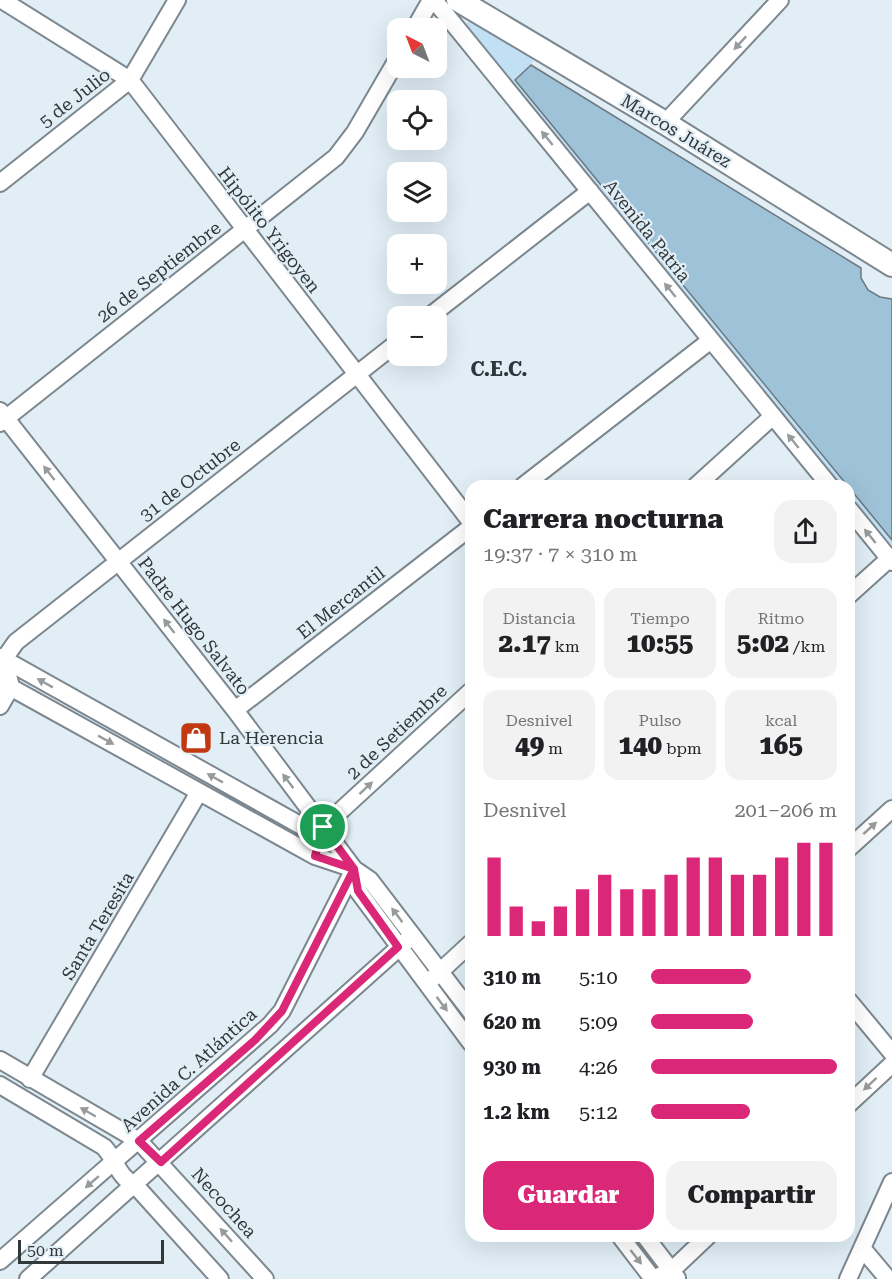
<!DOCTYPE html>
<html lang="es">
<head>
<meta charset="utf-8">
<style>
	:root { --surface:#fff; --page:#f2f2f2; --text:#202124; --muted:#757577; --accent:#db2777 }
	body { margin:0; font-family:"Roboto Serif",serif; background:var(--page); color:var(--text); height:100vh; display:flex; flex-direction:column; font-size:22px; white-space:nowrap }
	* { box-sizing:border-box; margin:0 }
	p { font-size:20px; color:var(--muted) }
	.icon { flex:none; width:33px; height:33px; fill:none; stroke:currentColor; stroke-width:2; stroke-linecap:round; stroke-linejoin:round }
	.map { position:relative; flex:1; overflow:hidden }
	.sheet { position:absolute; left:465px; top:480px; width:390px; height:762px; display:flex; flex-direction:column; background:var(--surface); border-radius:18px; box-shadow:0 6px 24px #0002 }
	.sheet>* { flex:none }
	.needle { width:39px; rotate:318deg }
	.controls { position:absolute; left:387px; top:18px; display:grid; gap:12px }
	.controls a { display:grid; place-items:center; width:60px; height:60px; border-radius:12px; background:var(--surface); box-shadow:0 6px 24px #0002; font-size:30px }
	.scale { position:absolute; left:18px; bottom:15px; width:146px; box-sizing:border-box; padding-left:6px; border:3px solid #32373a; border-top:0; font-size:16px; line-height:21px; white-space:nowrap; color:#32373a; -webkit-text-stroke:4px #e1eef6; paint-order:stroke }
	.pin { position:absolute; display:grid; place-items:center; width:51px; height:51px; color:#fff; margin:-26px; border:3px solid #fff; border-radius:50%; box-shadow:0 2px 6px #0007 }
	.round { display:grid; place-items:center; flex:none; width:63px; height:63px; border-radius:18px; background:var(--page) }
	.head { display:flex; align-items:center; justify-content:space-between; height:102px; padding:0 18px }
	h1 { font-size:27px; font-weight:800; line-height:45px }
	.figures { display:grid; grid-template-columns:repeat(3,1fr); gap:9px; height:102px; padding:6px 18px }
	.figures div { display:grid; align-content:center; border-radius:15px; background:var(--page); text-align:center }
	.figures b { font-size:26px; font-weight:800 }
	.figures small { font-size:16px; font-weight:400 }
	.figures p { font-size:16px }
	.chart { height:168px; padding:12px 18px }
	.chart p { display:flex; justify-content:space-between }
	.chart svg { width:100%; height:108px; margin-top:6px; stroke:var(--accent); stroke-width:6 }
	.cta { display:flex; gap:12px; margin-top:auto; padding:12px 18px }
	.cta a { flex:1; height:69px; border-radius:18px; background:var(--accent); color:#fff; font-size:24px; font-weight:800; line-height:69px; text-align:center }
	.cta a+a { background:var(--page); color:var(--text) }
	ul { padding:0 18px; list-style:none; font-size:20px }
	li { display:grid; grid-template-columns:96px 72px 1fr; align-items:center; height:45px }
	li i { height:15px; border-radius:8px; background:var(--accent) }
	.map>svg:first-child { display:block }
	.green { fill:#c1e0f4 }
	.building { fill:#9ec2d8; stroke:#6d787f; stroke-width:1.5 }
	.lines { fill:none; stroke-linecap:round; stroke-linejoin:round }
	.minor-casing { stroke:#7c878f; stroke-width:20 }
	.secondary-casing { stroke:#7c878f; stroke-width:26 }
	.minor { stroke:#fff; stroke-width:16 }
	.secondary { stroke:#fff; stroke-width:22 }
	.oneway { fill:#989b9c }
	.route-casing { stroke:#fff; stroke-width:12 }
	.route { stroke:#db2777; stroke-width:8 }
	.labels { text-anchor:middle; stroke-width:4.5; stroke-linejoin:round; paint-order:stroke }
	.street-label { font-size:18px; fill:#32373a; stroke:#e1eef6 }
	.poi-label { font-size:18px; fill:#32373a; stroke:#e1eef6; text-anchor:start }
	.neighbourhood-label { font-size:20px; font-weight:bold; fill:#2c363c; stroke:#e1eef6 }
</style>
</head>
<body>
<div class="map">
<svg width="892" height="1279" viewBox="0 0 892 1279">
	<rect width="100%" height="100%" fill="#e1eef6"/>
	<path class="green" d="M 467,22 L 471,22 L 534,60 L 515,80 L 848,486 L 842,486 L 467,25 Z
		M 849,487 L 892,540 L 892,547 L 849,494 Z"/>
	<path class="building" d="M 531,65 L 861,268 L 861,278 L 868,290 L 880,297 L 892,299 L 892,540 L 515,80 Z"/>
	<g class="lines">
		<g class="minor-casing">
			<path id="minor" d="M 2,0 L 130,80 L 471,522
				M 434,0 L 830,486
				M 415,28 L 431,0
				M 665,123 L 780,0
				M 0,183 L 130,80 L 177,0
				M 430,316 L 590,191
				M 0,411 L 235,710 L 354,869 L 370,880 L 471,1012
				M 0,423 L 336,157 L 355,132 L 398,58
				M 523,486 L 711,340
				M 696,486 L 773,416
				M 849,509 L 892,562
				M 849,595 L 889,559
				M 0,657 L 307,829 L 323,827
				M 1,682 L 315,856 L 354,869
				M 0,706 L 11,687 L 4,659 L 16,642 L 398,342
				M 235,710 L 471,527
				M 849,848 L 892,809
				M 315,856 L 323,827 L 471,691
				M 354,869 L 358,891 L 471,1043
				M 432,979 L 471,943
				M 849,1001 L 892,1053
				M 0,1060 L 139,1141 L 265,1279
				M 30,1079 L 199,792
				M 0,1085 L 104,1147 C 116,1160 118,1177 135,1185 L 220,1279
				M 849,1104 L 892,1064
				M 620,1236 L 653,1279
				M 645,1236 L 677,1278
				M 862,1248 L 888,1279
				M 0,1261 L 270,1025 L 282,1011 L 354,869
				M 28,1279 L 412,936
				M 652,1279 L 671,1271 L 708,1236
				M 848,1279 L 892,1182"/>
		</g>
		<g class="secondary-casing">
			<path id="secondary" d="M 458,0 L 665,123 L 892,265"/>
		</g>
		<use href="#minor" class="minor"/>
		<use href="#secondary" class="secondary"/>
	</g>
	<defs><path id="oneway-solid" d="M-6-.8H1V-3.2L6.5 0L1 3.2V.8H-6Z" transform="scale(1.5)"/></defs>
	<g class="oneway">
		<use href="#oneway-solid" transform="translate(740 43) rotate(133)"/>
		<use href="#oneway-solid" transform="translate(547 138) rotate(-129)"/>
		<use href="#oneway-solid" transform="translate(670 290) rotate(-129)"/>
		<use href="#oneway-solid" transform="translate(793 441) rotate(-129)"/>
		<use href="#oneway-solid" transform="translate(49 473) rotate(-128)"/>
		<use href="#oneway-solid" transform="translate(870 536) rotate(-129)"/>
		<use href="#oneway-solid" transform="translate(169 626) rotate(-128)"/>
		<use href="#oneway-solid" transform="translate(45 683) rotate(-151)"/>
		<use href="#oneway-solid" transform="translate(106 740) rotate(29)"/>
		<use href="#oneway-solid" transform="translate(215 778) rotate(-151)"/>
		<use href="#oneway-solid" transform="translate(288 781) rotate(-127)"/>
		<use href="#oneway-solid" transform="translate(366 788) rotate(-43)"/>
		<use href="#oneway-solid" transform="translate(870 828) rotate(-42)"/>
		<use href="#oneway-solid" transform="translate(397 915) rotate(-127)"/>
		<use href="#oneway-solid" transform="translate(442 1004) rotate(53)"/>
		<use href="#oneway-solid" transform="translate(870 1084) rotate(137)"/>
		<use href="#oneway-solid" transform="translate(88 1112) rotate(-150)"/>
		<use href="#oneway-solid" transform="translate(92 1182) rotate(139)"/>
		<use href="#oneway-solid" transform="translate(226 1235) rotate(-132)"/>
		<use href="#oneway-solid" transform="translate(636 1257) rotate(52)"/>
	</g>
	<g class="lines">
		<g class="route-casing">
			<path id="route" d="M 323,827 L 315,856 L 354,869 L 282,1011 L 255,1040 L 139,1141 L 161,1162 L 398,947 L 358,891 L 354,869 L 323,827"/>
		</g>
		<use href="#route" class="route"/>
	</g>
	<defs>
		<g id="shop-square" transform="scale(1.725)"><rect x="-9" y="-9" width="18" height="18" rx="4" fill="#c13812" stroke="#e1eef6"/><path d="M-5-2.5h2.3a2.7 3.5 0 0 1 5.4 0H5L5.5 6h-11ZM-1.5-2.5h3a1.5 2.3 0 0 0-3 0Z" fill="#fff"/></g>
	</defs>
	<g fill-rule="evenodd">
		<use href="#shop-square" x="196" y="738"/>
	</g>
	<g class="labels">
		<g class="street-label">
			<text transform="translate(75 98) rotate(-38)" y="6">5 de Julio</text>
			<text transform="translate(676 131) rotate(31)" y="6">Marcos Juárez</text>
			<text transform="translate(269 230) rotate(52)" y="6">Hipólito Yrigoyen</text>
			<text transform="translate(647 231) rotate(51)" y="6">Avenida Patria</text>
			<text transform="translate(159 272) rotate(-38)" y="6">26 de Septiembre</text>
			<text transform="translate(190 480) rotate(-38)" y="6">31 de Octubre</text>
			<text transform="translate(341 603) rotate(-38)" y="6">El Mercantil</text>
			<text transform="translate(194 626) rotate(52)" y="6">Padre Hugo Salvato</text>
			<text transform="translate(397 732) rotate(-43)" y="6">2 de Setiembre</text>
			<text transform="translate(98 926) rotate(-59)" y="6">Santa Teresita</text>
			<text transform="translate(189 1070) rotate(-42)" y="6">Avenida C. Atlántica</text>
			<text transform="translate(224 1203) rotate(48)" y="6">Necochea</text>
		</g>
		<g class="poi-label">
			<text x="219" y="744">La Herencia</text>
		</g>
		<g class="neighbourhood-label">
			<text x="499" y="376">C.E.C.</text>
		</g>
	</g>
</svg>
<div class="controls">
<a><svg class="needle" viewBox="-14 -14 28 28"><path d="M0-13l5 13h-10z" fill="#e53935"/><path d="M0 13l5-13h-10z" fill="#757577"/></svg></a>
<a><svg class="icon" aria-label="locate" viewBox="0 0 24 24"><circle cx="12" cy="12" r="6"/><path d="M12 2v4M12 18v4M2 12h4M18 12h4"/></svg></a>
<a><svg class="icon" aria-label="layers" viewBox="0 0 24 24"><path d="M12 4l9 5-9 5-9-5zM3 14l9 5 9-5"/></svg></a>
<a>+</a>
<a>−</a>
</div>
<div class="scale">50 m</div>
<div class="pin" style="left:323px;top:827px;background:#1e9e55"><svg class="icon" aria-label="arrive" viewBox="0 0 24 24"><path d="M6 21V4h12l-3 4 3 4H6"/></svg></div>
<section class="sheet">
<div class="head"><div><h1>Carrera nocturna</h1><p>19:37 · 7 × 310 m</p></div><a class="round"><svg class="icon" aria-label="share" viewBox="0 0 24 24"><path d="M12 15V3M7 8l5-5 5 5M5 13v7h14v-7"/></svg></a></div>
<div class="figures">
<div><p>Distancia</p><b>2.17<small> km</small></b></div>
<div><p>Tiempo</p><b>10:55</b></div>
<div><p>Ritmo</p><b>5:02<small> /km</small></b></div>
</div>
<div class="figures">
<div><p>Desnivel</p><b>49<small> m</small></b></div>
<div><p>Pulso</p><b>140<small> bpm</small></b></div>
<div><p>kcal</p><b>165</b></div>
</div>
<div class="chart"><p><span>Desnivel</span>201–206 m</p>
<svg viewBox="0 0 160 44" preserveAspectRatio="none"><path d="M5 44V12M15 44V32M25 44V38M35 44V32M45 44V25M55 44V19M65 44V25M75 44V25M85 44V19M95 44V12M105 44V12M115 44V19M125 44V19M135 44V12M145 44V6M155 44V6"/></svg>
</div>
<ul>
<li><b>310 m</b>5:10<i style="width:54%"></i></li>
<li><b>620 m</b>5:09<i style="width:55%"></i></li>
<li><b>930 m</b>4:26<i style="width:100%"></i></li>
<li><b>1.2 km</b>5:12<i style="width:53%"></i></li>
</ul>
<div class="cta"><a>Guardar</a><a>Compartir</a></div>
</section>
</div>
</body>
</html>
